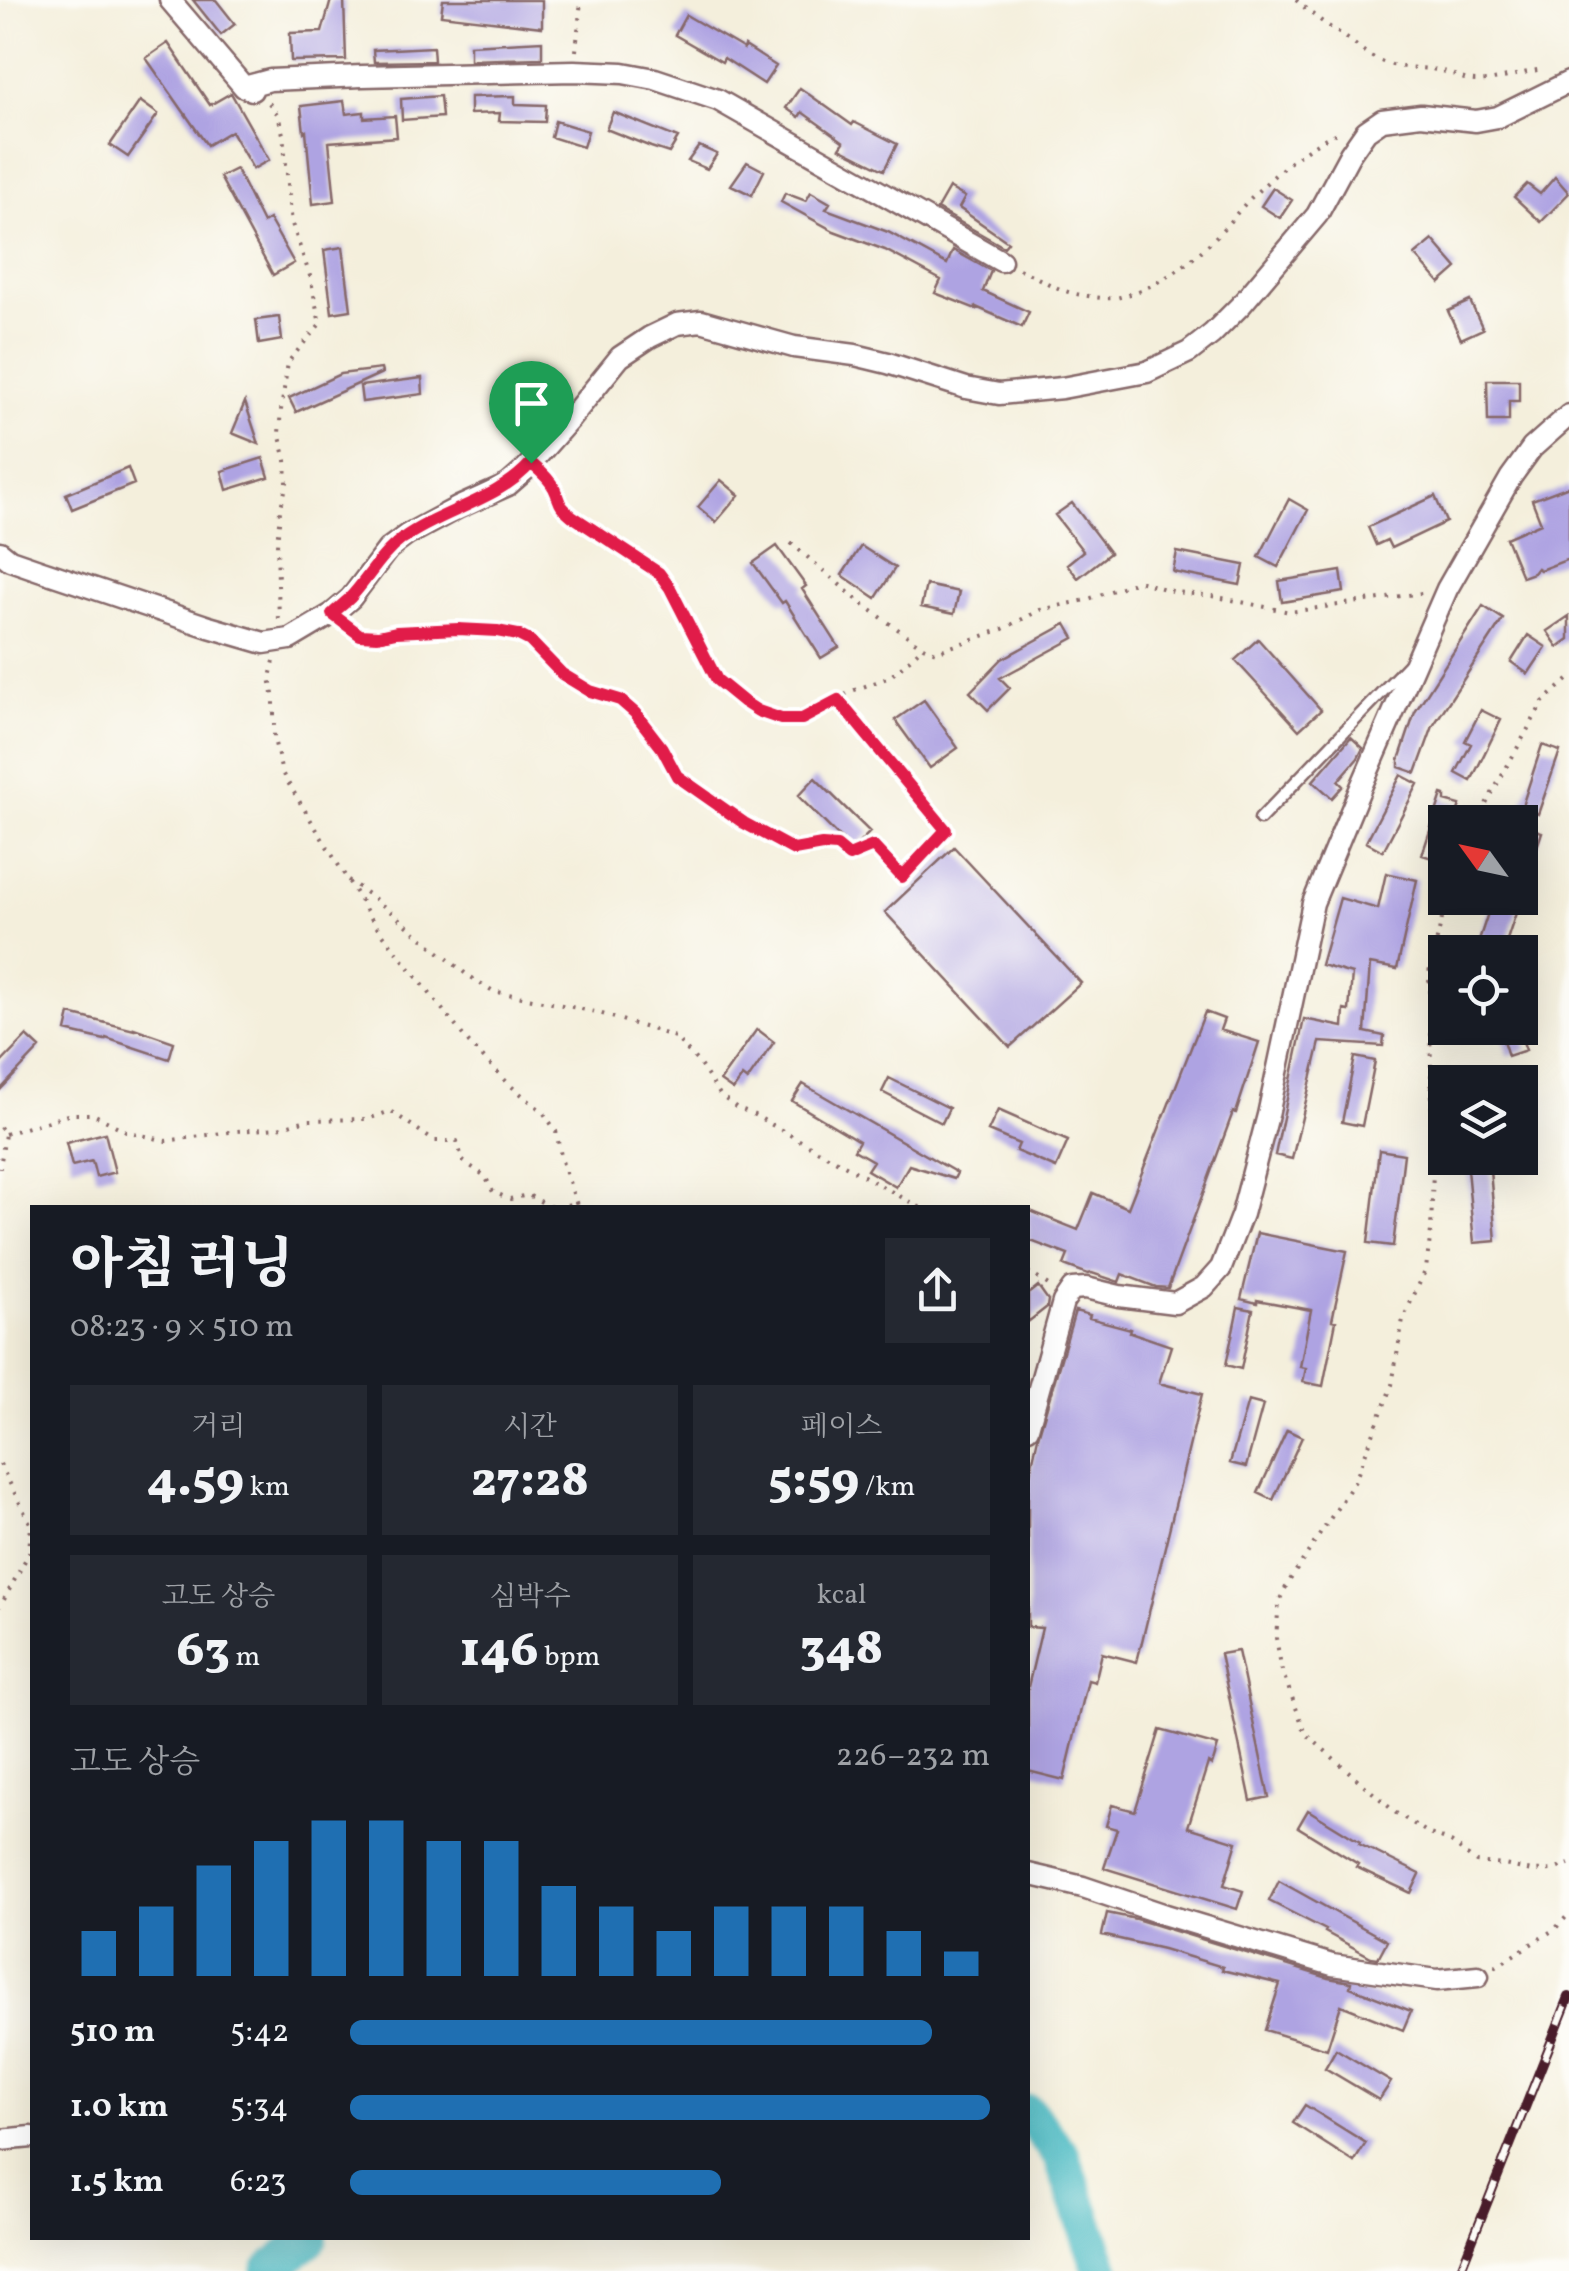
<!DOCTYPE html>
<html lang="ko">
<head>
<meta charset="utf-8">
<style>
	:root { --surface:#171b24; --page:#242831; --text:#f1f3f6; --muted:#9ea1a6; --accent:#1f6fb2 }
	body { margin:0; font-family:Vollkorn,"Noto Serif KR",serif; background:var(--page); color:var(--text); height:100vh; display:flex; flex-direction:column; font-size:38px; white-space:nowrap }
	* { box-sizing:border-box; margin:0 }
	p { font-size:32px; color:var(--muted) }
	.icon { flex:none; width:55px; height:55px; fill:none; stroke:currentColor; stroke-width:2; stroke-linecap:round; stroke-linejoin:round }
	.map { position:relative; flex:1; overflow:hidden }
	.sheet { position:absolute; left:30px; top:1205px; width:1000px; height:1035px; display:flex; flex-direction:column; background:var(--surface); border-radius:0px; box-shadow:0 10px 40px #0002 }
	.sheet>* { flex:none }
	.needle { width:65px; rotate:303deg }
	.tools { position:absolute; left:1428px; top:805px; display:grid; gap:20px }
	.tools a { display:grid; place-items:center; width:110px; height:110px; border-radius:0px; background:var(--surface); box-shadow:0 10px 40px #0002; font-size:50px }
	.pin { position:absolute; display:grid; place-items:center; width:85px; height:85px; color:#fff; margin:-102px -42px; border-radius:50% 50% 50% 0; rotate:-45deg; box-shadow:0 0 10px #0007 }
	.pin .icon { rotate:45deg }
	.round { display:grid; place-items:center; flex:none; width:105px; height:105px; border-radius:0px; background:var(--page) }
	.head { display:flex; align-items:center; justify-content:space-between; height:170px; padding:0 40px }
	h1 { font-size:55px; font-weight:800; line-height:75px }
	.metrics { display:grid; grid-template-columns:repeat(3,1fr); gap:15px; height:170px; padding:10px 40px }
	.metrics div { display:grid; align-content:center; border-radius:0px; background:var(--page); text-align:center }
	.metrics b { font-size:50px; font-weight:800 }
	.metrics small { font-size:28px; font-weight:400 }
	.metrics p { font-size:28px }
	.chart { height:280px; padding:20px 40px }
	.chart p { display:flex; justify-content:space-between }
	.chart svg { width:100%; height:180px; margin-top:10px; stroke:var(--accent); stroke-width:6 }
	ul { padding:0 40px; list-style:none; font-size:32px }
	li { display:grid; grid-template-columns:160px 120px 1fr; align-items:center; height:75px }
	li i { height:25px; border-radius:12px; background:var(--accent) }
	.map>svg:first-child { display:block }
	.lines { fill:none; stroke-linecap:round; stroke-linejoin:round }
	.river { stroke:#4ebcc5; stroke-width:38 }
	.building { fill:#aea3e2 }
	.lane-casing { stroke:#866869; stroke-width:15 }
	.street-casing { stroke:#866869; stroke-width:25 }
	.path { stroke:#866869; stroke-width:4; stroke-dasharray:2.5 8; stroke-linecap:butt }
	.lane { stroke:#fff; stroke-width:10 }
	.street { stroke:#fff; stroke-width:20 }
	.rail-casing { stroke:#4a1f2b; stroke-width:10 }
	.rail { stroke:#fdfcf7; stroke-width:6; stroke-dasharray:19; stroke-linecap:butt }
	.route-casing { stroke:#fff; stroke-width:20 }
	.route { stroke:#e11d48; stroke-width:12 }
</style>
</head>
<body>
<div class="map">
<svg width="1569" height="2271" viewBox="0 0 1569 2271">
	<rect width="100%" height="100%" fill="#fdfcf7"/>
	<filter id="ink" filterUnits="userSpaceOnUse"><feTurbulence type="fractalNoise" baseFrequency=".01" numOctaves="2"/><feDisplacementMap in="SourceGraphic" scale="20" xChannelSelector="R" yChannelSelector="G"/><feConvolveMatrix kernelMatrix="1 2 1 2 8 2 1 2 1" color-interpolation-filters="sRGB"/></filter>
	<filter id="wash" filterUnits="userSpaceOnUse"><feTurbulence type="fractalNoise" baseFrequency=".0048" numOctaves="4" result="noise"/><feDisplacementMap in="SourceGraphic" scale="40" xChannelSelector="R" yChannelSelector="G"/><feGaussianBlur stdDeviation="2.25" result="paint"/><feColorMatrix in="noise" values="0 0 0 0 0 0 0 0 0 0 0 0 0 0 0 0 0 1.4 0 .05"/><feComposite in="paint" operator="in"/></filter>
	<g filter="url(#wash)">
		<rect width="100%" height="100%" fill="#f4efdc"/>
		<g class="lines">
			<path class="river" d="M 1028,2113 L 1062,2157 L 1102,2271
				M 270,2271 L 309,2238"/>
		</g>
		<g id="blocks">
			<path class="building" d="M 193,0 L 216,0 L 235,24 L 221,35 Z
				M 331,0 L 344,0 L 346,60 L 291,61 L 290,33 L 322,32 Z
				M 443,0 L 542,0 L 542,27 L 441,15 Z
				M 686,15 L 744,49 L 745,46 L 776,66 L 764,84 L 724,58 L 722,62 L 675,35 Z
				M 542,41 L 542,58 L 470,60 L 470,45 Z
				M 168,43 L 210,105 L 231,93 L 269,160 L 253,169 L 231,131 L 207,145 L 146,58 Z
				M 433,47 L 434,61 L 374,62 L 373,50 Z
				M 800,88 L 852,125 L 854,122 L 897,144 L 884,170 L 840,148 L 844,142 L 802,112 L 799,117 L 786,108 Z
				M 440,96 L 442,117 L 402,120 L 401,99 Z
				M 515,96 L 515,104 L 546,105 L 545,122 L 499,121 L 500,113 L 470,114 L 470,97 Z
				M 140,101 L 158,114 L 128,157 L 110,145 Z
				M 344,101 L 346,114 L 364,112 L 364,118 L 395,116 L 397,137 L 329,142 L 335,201 L 313,204 L 306,131 L 304,132 L 301,106 Z
				M 613,112 L 678,138 L 669,153 L 651,147 L 606,129 Z
				M 555,121 L 588,131 L 583,147 L 551,137 Z
				M 699,146 L 717,154 L 707,169 L 688,161 Z
				M 747,162 L 764,171 L 752,195 L 731,185 Z
				M 236,169 L 263,223 L 269,219 L 294,263 L 273,275 L 220,177 Z
				M 1555,177 L 1569,193 L 1541,222 L 1514,197 L 1527,184 L 1540,194 Z
				M 949,188 L 965,197 L 959,208 L 1008,242 L 1004,247 L 937,209 Z
				M 1273,188 L 1292,200 L 1280,218 L 1261,206 Z
				M 811,192 L 830,203 L 826,209 L 888,232 L 947,264 L 953,250 L 991,271 L 983,291 L 1029,312 L 1022,327 L 976,307 L 976,309 L 935,293 L 941,280 L 885,250 L 834,231 L 781,202 L 785,193 L 806,201 Z
				M 1433,240 L 1457,268 L 1440,283 L 1415,255 Z
				M 343,247 L 351,310 L 332,313 L 324,250 Z
				M 1470,301 L 1483,329 L 1461,339 L 1448,311 Z
				M 279,317 L 282,340 L 259,344 L 256,320 Z
				M 381,369 L 382,373 L 296,412 L 289,398 L 340,374 Z
				M 422,378 L 423,394 L 362,402 L 360,386 Z
				M 1487,380 L 1519,380 L 1519,401 L 1509,401 L 1509,421 L 1488,421 Z
				M 245,402 L 259,444 L 232,433 Z
				M 263,458 L 269,477 L 227,490 L 222,471 Z
				M 128,468 L 134,484 L 72,509 L 66,494 Z
				M 721,480 L 739,495 L 716,522 L 698,507 Z
				M 1569,486 L 1569,559 L 1540,570 L 1537,568 L 1533,573 L 1522,577 L 1506,538 L 1541,523 L 1532,500 Z
				M 1435,496 L 1446,522 L 1391,548 L 1387,540 L 1376,545 L 1368,527 Z
				M 1289,499 L 1308,510 L 1278,567 L 1259,557 Z
				M 1072,503 L 1110,553 L 1078,578 L 1067,564 L 1083,551 L 1055,515 Z
				M 777,546 L 806,586 L 802,589 L 839,647 L 821,658 L 785,601 L 782,603 L 753,563 Z
				M 861,546 L 895,568 L 876,598 L 842,575 Z
				M 1177,552 L 1244,565 L 1240,585 L 1173,572 Z
				M 1341,571 L 1344,592 L 1282,602 L 1279,581 Z
				M 926,585 L 959,592 L 954,614 L 921,607 Z
				M 1483,606 L 1503,619 L 1433,726 L 1416,773 L 1399,767 L 1399,760 L 1415,712 Z
				M 1569,616 L 1569,639 L 1558,647 L 1547,631 Z
				M 1066,624 L 1074,638 L 1000,678 L 1010,688 L 988,710 L 970,692 L 1002,659 Z
				M 1528,635 L 1546,647 L 1528,674 L 1511,662 Z
				M 1258,639 L 1321,710 L 1299,730 L 1235,660 Z
				M 924,700 L 958,748 L 930,768 L 895,720 Z
				M 1481,710 L 1501,720 L 1471,781 L 1456,773 L 1471,744 L 1465,741 Z
				M 1351,737 L 1363,748 L 1358,758 L 1338,781 L 1343,786 L 1332,798 L 1313,781 Z
				M 1542,745 L 1560,751 L 1538,814 L 1522,806 Z
				M 1401,775 L 1418,784 L 1383,851 L 1366,842 Z
				M 815,778 L 870,832 L 852,850 L 798,796 Z
				M 1442,794 L 1445,795 L 1445,801 L 1460,805 L 1454,822 L 1445,822 L 1445,851 L 1442,861 L 1422,855 Z
				M 1520,825 L 1542,832 L 1523,890 L 1520,889 Z
				M 954,847 L 1081,983 L 1010,1047 L 885,912 Z
				M 1386,873 L 1417,880 L 1397,969 L 1370,964 L 1365,1032 L 1384,1036 L 1383,1046 L 1320,1042 L 1292,1159 L 1275,1155 L 1304,1019 L 1343,1027 L 1344,1010 L 1349,1011 L 1352,974 L 1321,965 L 1340,898 L 1378,909 Z
				M 1493,898 L 1521,898 L 1503,952 L 1475,952 Z
				M 1205,1012 L 1224,1019 L 1220,1030 L 1259,1042 L 1236,1113 L 1233,1112 L 1168,1288 L 1156,1287 L 1122,1274 L 1119,1282 L 1092,1273 L 1088,1274 L 1064,1265 L 1068,1255 L 1028,1240 L 1028,1210 L 1078,1230 L 1093,1193 L 1128,1208 Z
				M 70,1014 L 134,1030 L 134,1028 L 174,1042 L 169,1059 L 106,1038 L 105,1040 L 66,1031 Z
				M 1499,1028 L 1518,1028 L 1526,1050 L 1508,1056 Z
				M 757,1029 L 774,1042 L 747,1081 L 742,1077 L 733,1090 L 720,1081 Z
				M 27,1036 L 40,1048 L 0,1090 L 0,1064 Z
				M 1355,1057 L 1375,1061 L 1362,1126 L 1342,1122 Z
				M 889,1078 L 949,1108 L 942,1123 L 882,1092 Z
				M 803,1084 L 957,1173 L 954,1179 L 909,1165 L 896,1187 L 867,1170 L 873,1161 L 854,1150 L 859,1141 L 792,1101 Z
				M 998,1110 L 1068,1141 L 1056,1168 L 1016,1151 L 1019,1144 L 988,1131 Z
				M 105,1133 L 115,1172 L 96,1177 L 92,1161 L 72,1166 L 66,1143 Z
				M 1379,1150 L 1404,1154 L 1393,1246 L 1368,1243 Z
				M 1466,1158 L 1489,1158 L 1496,1241 L 1474,1243 Z
				M 1257,1233 L 1347,1251 L 1332,1320 L 1336,1321 L 1323,1386 L 1303,1382 L 1306,1368 L 1300,1367 L 1311,1310 L 1257,1300 L 1257,1303 L 1241,1299 Z
				M 1038,1286 L 1048,1300 L 1047,1307 L 1028,1322 L 1028,1294 Z
				M 1238,1307 L 1253,1310 L 1241,1369 L 1226,1365 Z
				M 1075,1311 L 1090,1315 L 1089,1318 L 1131,1329 L 1130,1332 L 1171,1346 L 1159,1383 L 1202,1394 L 1137,1662 L 1102,1653 L 1095,1682 L 1088,1680 L 1064,1780 L 1028,1771 L 1028,1687 L 1042,1628 L 1028,1627 L 1028,1483 L 1038,1437 Z
				M 1248,1401 L 1263,1405 L 1246,1467 L 1230,1463 Z
				M 1287,1430 L 1302,1437 L 1273,1500 L 1258,1493 Z
				M 1238,1651 L 1269,1797 L 1251,1801 L 1220,1654 Z
				M 1160,1730 L 1218,1746 L 1212,1765 L 1208,1763 L 1188,1827 L 1237,1842 L 1224,1885 L 1243,1891 L 1237,1909 L 1104,1868 L 1117,1829 L 1106,1826 L 1112,1805 L 1135,1811 Z
				M 1308,1810 L 1360,1842 L 1359,1844 L 1420,1874 L 1411,1893 L 1356,1867 L 1358,1864 L 1298,1827 Z
				M 1279,1881 L 1387,1941 L 1378,1958 L 1371,1957 L 1325,1932 L 1326,1930 L 1269,1901 Z
				M 1107,1913 L 1136,1919 L 1328,1978 L 1351,1982 L 1350,1987 L 1411,2011 L 1403,2030 L 1341,2005 L 1327,2049 L 1265,2030 L 1280,1984 L 1222,1970 L 1223,1967 L 1163,1949 L 1102,1935 Z
				M 1336,2049 L 1391,2082 L 1379,2100 L 1325,2068 Z
				M 1305,2105 L 1366,2143 L 1354,2162 L 1293,2123 Z"/>
		</g>
	</g>
	<g filter="url(#ink)">
		<use href="#blocks" fill-opacity="0" stroke="#866869" stroke-width="2.5"/>
		<g class="lines">
			<g class="lane-casing">
				<path id="lane" d="M 1260,819 L 1408,665"/>
			</g>
			<g class="street-casing">
				<path id="street" d="M 170,0 L 244,87 L 252,90
					M 244,87 L 270,80 L 362,76 L 574,71 L 623,73 L 655,79 L 718,100 L 1001,261
					M 0,552 L 10,560 L 39,570 L 209,627 L 264,643 L 290,639 L 332,614 L 351,598 L 388,549 L 407,535 L 459,507 L 508,485 L 524,471 L 570,419 L 620,357 L 650,337 L 677,324 L 701,321 L 794,347 L 855,355 L 888,363 L 966,388 L 999,394 L 1062,388 L 1147,372 L 1189,352 L 1212,334 L 1241,305 L 1317,215 L 1350,154 L 1366,131 L 1382,120 L 1421,115 L 1476,121 L 1498,117 L 1569,82
					M 1028,1428 L 1063,1302 L 1072,1289 L 1086,1288 L 1119,1296 L 1175,1303 L 1204,1287 L 1221,1268 L 1242,1214 L 1268,1115 L 1313,903 L 1361,787 L 1447,589 L 1511,477 L 1532,448 L 1569,415
					M 1028,1874 L 1083,1887 L 1166,1915 L 1332,1965 L 1437,1980 L 1478,1976
					M 0,2140 L 32,2137"/>
			</g>
			<path class="path" d="M 1296,0 C 1310,13 1323,23 1339,33 C 1359,46 1367,58 1392,65 C 1410,69 1429,67 1446,72 C 1456,75 1465,81 1476,81 C 1494,83 1524,71 1544,69
				M 576,51 L 581,0
				M 269,103 L 278,115 L 283,134 L 292,224 L 310,276 L 320,324 L 288,362 L 281,410 L 279,433 L 286,460 L 287,483 L 280,511 L 277,545 L 279,622
				M 1019,269 C 1040,278 1059,292 1082,295 C 1094,297 1110,300 1120,297 C 1159,287 1196,260 1222,230 C 1233,219 1242,206 1253,196 C 1277,172 1307,145 1339,132
				M 545,476 C 556,491 558,503 572,516 L 659,573 L 670,588 L 717,680 L 759,711 L 781,719 L 802,719 L 852,691 L 890,677 L 923,647
				M 791,543 L 861,603 L 923,647 L 936,652 L 1003,629 L 1040,610 L 1086,600 L 1138,581 L 1175,592 L 1212,596 L 1290,612 L 1422,593
				M 347,626 L 360,635 L 378,636 L 396,632 L 458,629 L 497,631 L 518,635 L 530,641 L 562,674 L 591,691 L 605,693 L 620,700 L 635,713 L 662,747 L 677,777 L 732,815 L 765,832 L 776,842 L 794,850 L 822,845 L 837,846 L 849,855 L 873,846 L 902,877 L 947,830 L 838,700
				M 274,661 L 270,677 L 274,700 L 274,739 L 282,773 L 374,923 L 469,1043 L 511,1086 L 543,1112 L 556,1131 L 562,1161 L 578,1208
				M 1476,822 L 1543,702 L 1569,679
				M 348,880 L 375,899 L 466,974 L 493,991 L 596,1012 L 675,1037 L 698,1062 L 721,1096 L 737,1108 L 749,1112 L 921,1208
				M 1447,898 L 1429,973 L 1433,1168 L 1431,1231 L 1426,1269 L 1403,1319 L 1392,1385 L 1355,1481 L 1288,1583 L 1279,1601 L 1276,1638 L 1282,1671 L 1306,1734 L 1396,1813 L 1430,1834 L 1451,1842 L 1476,1862 L 1504,1865 L 1532,1871 L 1553,1870 L 1569,1864
				M 0,1127 L 5,1134 L 0,1168
				M 5,1134 L 71,1114 L 93,1114 L 126,1131 L 166,1141 L 236,1131 L 278,1128 L 307,1120 L 368,1119 L 391,1111 L 434,1141 L 457,1141 L 463,1161 L 485,1176 L 493,1192 L 510,1199 L 528,1195 L 553,1208
				M 557,1208 L 576,1202
				M 1028,1272 L 1050,1286
				M 0,1464 L 31,1525 L 29,1553 L 0,1607
				M 1495,1967 L 1555,1929 L 1569,1914"/>
			<use href="#lane" class="lane"/>
			<use href="#street" class="street"/>
			<g class="rail-casing">
				<path id="rail" d="M 1460,2271 L 1569,1997"/>
			</g>
			<use href="#rail" class="rail"/>
		</g>
	</g>
	<g class="lines" filter="url(#ink)">
		<g class="route-casing">
			<path id="route" d="M 531,463 C 539,470 549,478 554,488 C 562,505 556,502 572,516 L 659,573 L 670,588 L 717,680 L 744,702 L 758,711 L 781,719 L 802,719 L 838,700 L 946,830 L 902,877 L 873,846 L 849,856 L 837,846 L 822,845 L 794,850 L 744,823 L 677,776 L 662,748 L 635,713 L 620,700 L 590,691 L 562,674 L 530,641 L 518,635 L 497,631 L 458,629 L 396,632 L 378,636 L 360,635 L 332,614 C 337,609 344,604 350,598 C 368,579 380,555 402,539 C 442,510 499,500 531,463 Z"/>
		</g>
		<use href="#route" class="route"/>
	</g>
</svg>
<div class="tools">
<a><svg class="needle" viewBox="-14 -14 28 28"><path d="M0-13l5 13h-10z" fill="#e53935"/><path d="M0 13l5-13h-10z" fill="#9ea1a6"/></svg></a>
<a><svg class="icon" aria-label="locate" viewBox="0 0 24 24"><circle cx="12" cy="12" r="6"/><path d="M12 2v4M12 18v4M2 12h4M18 12h4"/></svg></a>
<a><svg class="icon" aria-label="layers" viewBox="0 0 24 24"><path d="M12 4l9 5-9 5-9-5zM3 14l9 5 9-5"/></svg></a>
</div>
<div class="pin" style="left:531px;top:463px;background:#1e9e55"><svg class="icon" aria-label="arrive" viewBox="0 0 24 24"><path d="M6 21V4h12l-3 4 3 4H6"/></svg></div>
<section class="sheet">
<div class="head"><div><h1>아침 러닝</h1><p>08:23 · 9 × 510 m</p></div><a class="round"><svg class="icon" aria-label="share" viewBox="0 0 24 24"><path d="M12 15V3M7 8l5-5 5 5M5 13v7h14v-7"/></svg></a></div>
<div class="metrics">
<div><p>거리</p><b>4.59<small> km</small></b></div>
<div><p>시간</p><b>27:28</b></div>
<div><p>페이스</p><b>5:59<small> /km</small></b></div>
</div>
<div class="metrics">
<div><p>고도 상승</p><b>63<small> m</small></b></div>
<div><p>심박수</p><b>146<small> bpm</small></b></div>
<div><p>kcal</p><b>348</b></div>
</div>
<div class="chart"><p><span>고도 상승</span>226–232 m</p>
<svg viewBox="0 0 160 44" preserveAspectRatio="none"><path d="M5 44V33M15 44V27M25 44V17M35 44V11M45 44V6M55 44V6M65 44V11M75 44V11M85 44V22M95 44V27M105 44V33M115 44V27M125 44V27M135 44V27M145 44V33M155 44V38"/></svg>
</div>
<ul>
<li><b>510 m</b>5:42<i style="width:91%"></i></li>
<li><b>1.0 km</b>5:34<i style="width:100%"></i></li>
<li><b>1.5 km</b>6:23<i style="width:58%"></i></li>
</ul>
</section>
</div>
</body>
</html>
